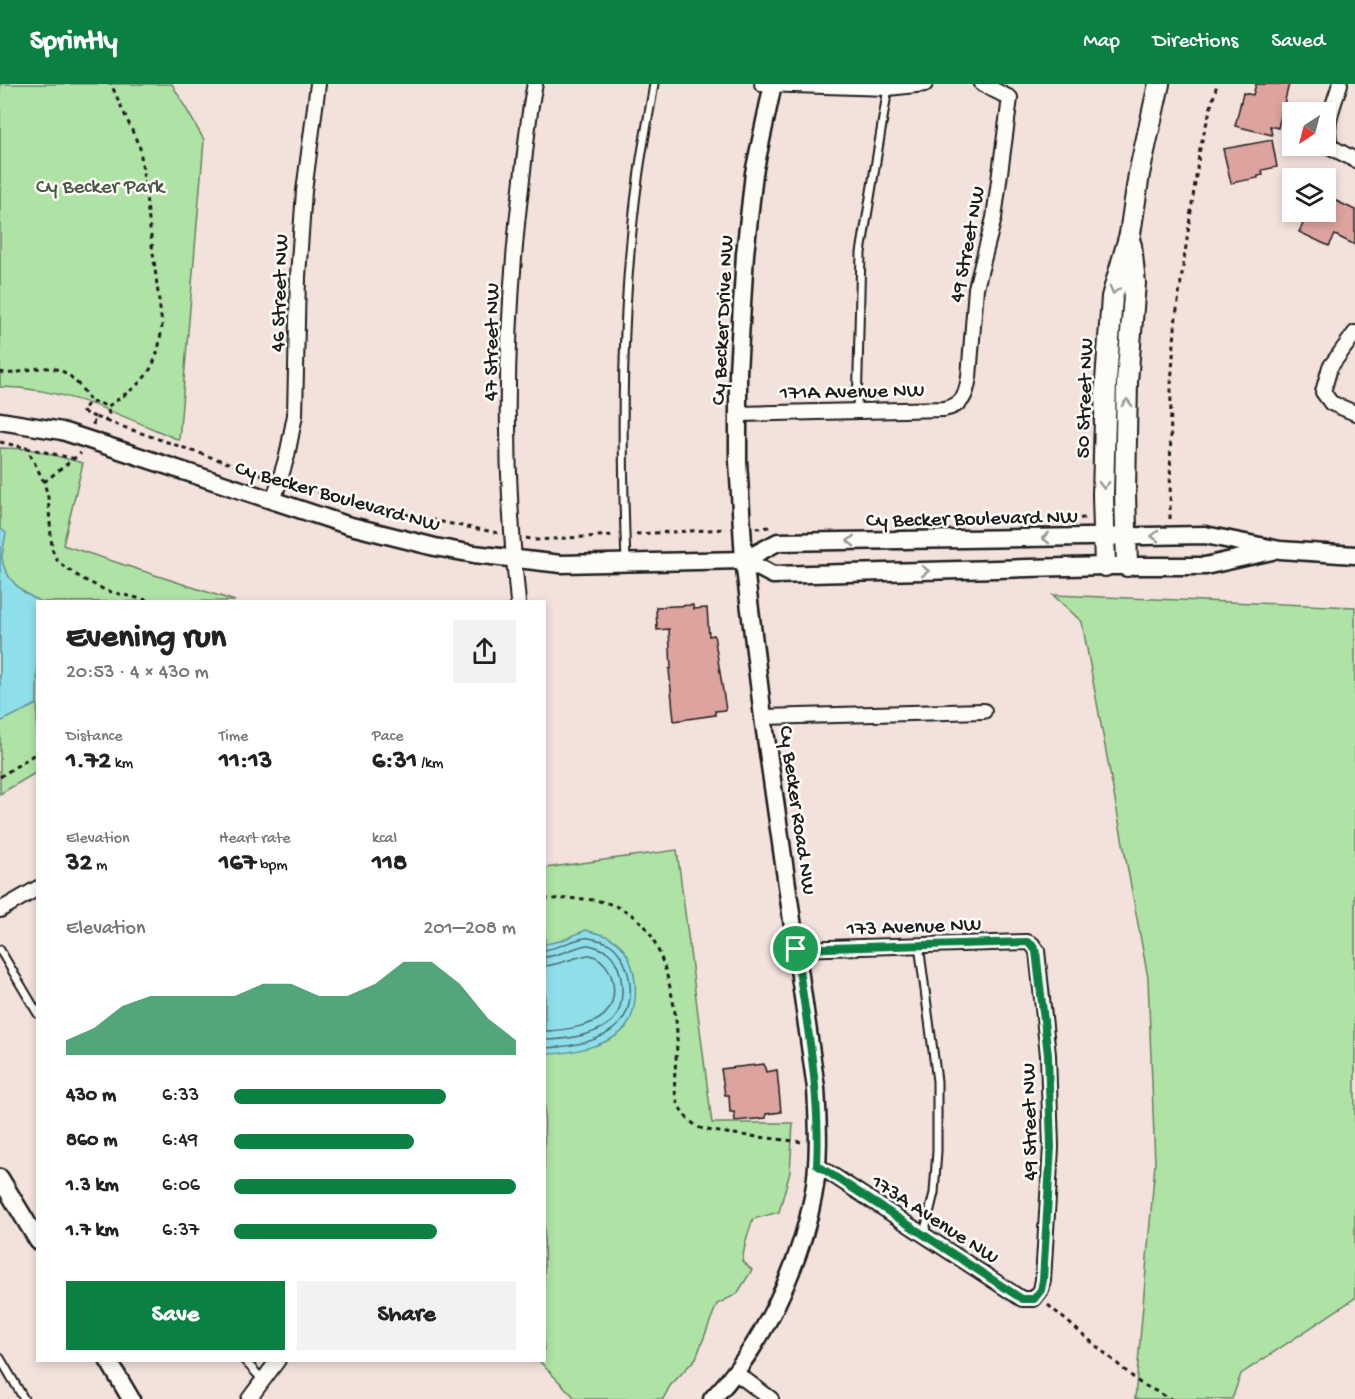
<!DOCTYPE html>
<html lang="en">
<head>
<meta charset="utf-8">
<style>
	:root { --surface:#fff; --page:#f2f2f2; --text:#222; --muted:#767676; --accent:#0b8043 }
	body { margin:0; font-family:"Gochi Hand",sans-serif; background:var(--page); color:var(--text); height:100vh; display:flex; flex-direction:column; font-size:22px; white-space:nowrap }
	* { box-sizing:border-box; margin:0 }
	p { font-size:20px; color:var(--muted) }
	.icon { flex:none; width:33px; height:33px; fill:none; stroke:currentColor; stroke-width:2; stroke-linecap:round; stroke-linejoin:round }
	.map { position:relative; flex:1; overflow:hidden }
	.sheet { position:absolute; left:36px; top:516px; width:510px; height:762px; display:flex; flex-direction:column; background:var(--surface); border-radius:0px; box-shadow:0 3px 9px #0003 }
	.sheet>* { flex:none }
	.needle { width:39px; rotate:216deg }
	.fabs { position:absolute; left:1282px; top:18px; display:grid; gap:12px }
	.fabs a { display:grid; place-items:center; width:54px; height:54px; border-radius:0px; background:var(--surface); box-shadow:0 3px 9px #0003; font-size:30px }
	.pin { position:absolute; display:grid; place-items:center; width:51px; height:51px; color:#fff; margin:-26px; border:3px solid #fff; border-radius:50%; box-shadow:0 2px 6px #0007 }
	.round { display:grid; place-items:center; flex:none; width:63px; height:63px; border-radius:0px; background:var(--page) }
	.head { display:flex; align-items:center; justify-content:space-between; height:102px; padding:0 30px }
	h1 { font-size:33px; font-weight:700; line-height:45px }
	.figures { display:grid; grid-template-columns:repeat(3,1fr); gap:9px; height:102px; padding:6px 30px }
	.figures div { display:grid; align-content:center }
	.figures b { font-size:26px; font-weight:700 }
	.figures small { font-size:16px; font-weight:400 }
	.figures p { font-size:16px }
	.chart { height:168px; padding:12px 30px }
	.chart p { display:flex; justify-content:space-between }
	.chart svg { width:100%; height:108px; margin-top:6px; fill:var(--accent); opacity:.7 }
	.action { display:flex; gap:12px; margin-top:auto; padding:12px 30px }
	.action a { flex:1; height:69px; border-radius:0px; background:var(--accent); color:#fff; font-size:24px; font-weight:700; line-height:69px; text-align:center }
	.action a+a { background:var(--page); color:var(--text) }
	ul { padding:0 30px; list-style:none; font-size:20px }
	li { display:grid; grid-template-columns:96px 72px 1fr; align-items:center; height:45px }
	li i { height:15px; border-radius:8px; background:var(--accent) }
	header { display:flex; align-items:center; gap:36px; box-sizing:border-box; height:84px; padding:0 30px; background:var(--accent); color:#fff }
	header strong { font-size:28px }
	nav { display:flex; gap:33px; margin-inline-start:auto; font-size:21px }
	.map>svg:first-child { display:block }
	.green { fill:#aee3a5; stroke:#658060; stroke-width:1.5 }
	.water { fill:#8fdfeb; stroke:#619198; stroke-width:1.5 }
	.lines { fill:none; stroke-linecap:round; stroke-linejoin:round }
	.shore { stroke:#4a6a6f; stroke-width:1.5 }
	.building { fill:#dda39e; stroke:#1c1c1c; stroke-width:1.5 }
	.service-casing { stroke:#1c1c1c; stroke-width:11 }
	.minor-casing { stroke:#1c1c1c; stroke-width:18 }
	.tertiary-casing { stroke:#1c1c1c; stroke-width:21 }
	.secondary-casing { stroke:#1c1c1c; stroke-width:24 }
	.path { stroke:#1c1c1c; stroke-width:3; stroke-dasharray:4.5 4.5; stroke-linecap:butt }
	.service { stroke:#fdfcf7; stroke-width:7 }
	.minor { stroke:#fdfcf7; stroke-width:14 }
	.tertiary { stroke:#fdfcf7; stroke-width:16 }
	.secondary { stroke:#fdfcf7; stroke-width:20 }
	.oneway { stroke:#989794 }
	.route-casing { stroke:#fff; stroke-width:12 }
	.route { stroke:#0b8043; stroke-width:8 }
	.labels { text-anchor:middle; stroke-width:5; stroke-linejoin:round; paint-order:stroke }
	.park-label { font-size:21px; fill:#485845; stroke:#fdfcf7 }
	.street-label { font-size:21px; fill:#1c1c1c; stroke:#fdfcf7 }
</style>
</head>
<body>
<header>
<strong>Sprintly</strong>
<nav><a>Map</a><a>Directions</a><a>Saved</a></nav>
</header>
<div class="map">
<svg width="1355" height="1315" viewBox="0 0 1355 1315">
	<rect width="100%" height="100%" fill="#f3e1dc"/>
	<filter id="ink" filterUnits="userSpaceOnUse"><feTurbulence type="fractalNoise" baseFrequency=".0167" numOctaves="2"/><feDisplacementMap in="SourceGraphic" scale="12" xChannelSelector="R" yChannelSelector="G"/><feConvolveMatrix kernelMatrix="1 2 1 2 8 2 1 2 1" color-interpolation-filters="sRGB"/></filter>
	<g filter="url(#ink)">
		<path class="green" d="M 0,0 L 172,0 L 204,56 L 179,356 C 120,331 67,304 0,303 Z
			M 0,364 L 30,365 L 83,379 L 63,461 L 235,517 L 38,518 L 37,688 L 0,710 Z
			M 1053,511 L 1355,523 L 1355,1214 L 1241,1290 L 1232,1315 L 1135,1315 L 1155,1080 L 1148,894 L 1082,538 Z
			M 677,766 L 712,1039 L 793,1039 L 790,1088 L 779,1128 L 753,1135 L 746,1156 L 742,1177 L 752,1186 L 737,1210 L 717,1220 L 696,1274 L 670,1302 L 663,1315 L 576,1315 L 539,1277 L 544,1276 L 545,784 Z"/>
		<path class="water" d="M 0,444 L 6,449 C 5,457 2,467 2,474 C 4,494 23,510 40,517 L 38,518 L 37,620 L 0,638 Z
			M 586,846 C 594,849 605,850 612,855 C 638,869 642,920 626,943 C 611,962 568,970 545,970 L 545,860 L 560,857 Z"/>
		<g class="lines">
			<path class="shore" d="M 544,866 C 557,865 580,852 589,854 C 595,855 605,857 611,861 C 632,877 638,922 618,941 C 600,959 569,963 544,964
				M 544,873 C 558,873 580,860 589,861 C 593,862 602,865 606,867 C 624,879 627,919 614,935 C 600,951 564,956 544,956
				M 544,882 C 557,882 583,870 590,871 C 613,876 621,912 606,929 C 596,942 561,947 544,947"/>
		</g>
		<path class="building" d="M 1256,0 L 1289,0 L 1278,44 L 1270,42 L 1272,51 L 1235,42 L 1243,9 L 1253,11 Z
			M 1272,56 L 1277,83 L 1262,86 L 1263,91 L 1258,92 L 1258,94 L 1231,99 L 1223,65 Z
			M 1326,112 L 1355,126 L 1355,161 L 1335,151 L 1329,162 L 1299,148 L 1309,128 L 1326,128 Z
			M 693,521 L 693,525 L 707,524 L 709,552 L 714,551 L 726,626 L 715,627 L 715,631 L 674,637 L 669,585 L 671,585 L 669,545 L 657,546 L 656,523 Z
			M 764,980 L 766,988 L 777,986 L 781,1028 L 766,1030 L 766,1034 L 735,1037 L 734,1028 L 730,1028 L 729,1011 L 725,1011 L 721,985 Z"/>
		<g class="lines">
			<g class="service-casing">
				<path id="service" d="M 857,326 L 861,169 L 888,4
					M 626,478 C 621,351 621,221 638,95 C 642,63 649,32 654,0
					M 919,861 L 937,997 L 937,1067 L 934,1109 L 924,1150
					M 0,866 L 38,930
					M 0,1274 L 24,1315
					M 244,1276 L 263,1296"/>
			</g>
			<g class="minor-casing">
				<path id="minor" d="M 762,0 L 888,4 L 925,0
					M 1340,0 C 1334,20 1323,43 1331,63 L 1355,76
					M 1355,249 L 1330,283 L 1323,308 L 1331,319 L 1355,329
					M 739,330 L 944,325 C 963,321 966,312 969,293 L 976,204 L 994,134 L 1010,14 L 982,0
					M 273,418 L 287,372 L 295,331 L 298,192 L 304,107 L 318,0
					M 518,518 C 503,378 505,233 522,95 C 526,64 528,30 535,0
					M 763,633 L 984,627
					M 0,826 L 38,804
					M 796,865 L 1027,858 L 1032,860 L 1037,867 L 1048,971 L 1051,1063 L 1043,1196 L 1041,1206 L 1034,1215 L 1022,1215 L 817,1081
					M 736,1289 L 771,1315
					M 249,1315 L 278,1276"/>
			</g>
			<g class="tertiary-casing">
				<path id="tertiary" d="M 0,337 L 62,347 L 347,441 L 435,463 L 474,470 L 561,480 L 744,476 L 778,458 L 1205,451 L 1280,466 L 1355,471
					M 744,476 L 773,491 L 1105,482 L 1205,482 L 1272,467
					M 0,1094 L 38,1157
					M 108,1276 L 131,1315
					M 712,1315 C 761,1265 800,1182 813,1113 C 820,1078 818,1040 816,1004 L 763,633 L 744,476 L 738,377 L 738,288 L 745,170 L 754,89 L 773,0"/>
			</g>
			<g class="secondary-casing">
				<path id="secondary" d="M 1105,482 L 1103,411 L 1106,297 L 1112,213 L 1130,150 L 1139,90 L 1159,0
					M 1127,482 L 1125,408 L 1127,298 L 1135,199 L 1131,161"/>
			</g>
			<path class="path" d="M 0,288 C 10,291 19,288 28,286 C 62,278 74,292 91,318
				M 95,333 L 83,328 L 88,319 L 98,318 L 107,323
				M 106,337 L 266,392
				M 93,341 L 95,333 L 106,337 L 109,330 L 107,323 C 145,297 157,289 162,241 L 140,64 L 111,0
				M 0,358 L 76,375
				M 26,362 L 44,398 L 48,413 L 52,465 L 58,478 L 81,494 L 107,507 L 155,518
				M 44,398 L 81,369
				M 292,400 C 360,422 429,436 499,449
				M 1062,435 L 1085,434
				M 1170,435 L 1171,300 L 1176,232 L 1200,64 L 1217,0
				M 756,444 L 771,443
				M 636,450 L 726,445
				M 526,454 L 536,456 L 615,451
				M 0,693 L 38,668
				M 544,815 C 564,815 585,813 603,818 C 617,821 633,830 643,840 C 663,862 678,926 677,956 C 677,990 664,1020 698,1043 C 708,1049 784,1055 801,1058
				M 1048,1221 L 1140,1299 L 1171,1315"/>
			<use href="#service" class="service"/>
			<use href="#minor" class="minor"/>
			<use href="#tertiary" class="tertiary"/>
			<use href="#secondary" class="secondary"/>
		</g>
		<defs><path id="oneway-chevron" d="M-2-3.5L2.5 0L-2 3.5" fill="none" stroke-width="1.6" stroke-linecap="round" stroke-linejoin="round" transform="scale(1.5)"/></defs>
		<g class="oneway">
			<use href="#oneway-chevron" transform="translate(1114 206) rotate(104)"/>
			<use href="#oneway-chevron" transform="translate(1127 319) rotate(-89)"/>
			<use href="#oneway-chevron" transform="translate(1104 401) rotate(91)"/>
			<use href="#oneway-chevron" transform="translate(1155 452) rotate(179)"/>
			<use href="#oneway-chevron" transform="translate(1046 454) rotate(179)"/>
			<use href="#oneway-chevron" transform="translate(851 457) rotate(179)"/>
			<use href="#oneway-chevron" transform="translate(925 487) rotate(-1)"/>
		</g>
	</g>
	<g class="lines" filter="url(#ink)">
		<g class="route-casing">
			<path id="route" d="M 1027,858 L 1032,861 L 1036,867 L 1048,971 L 1051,1063 L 1043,1196 L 1041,1206 L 1034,1215 L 1022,1215 L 817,1081 C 821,1009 806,936 796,865 Z"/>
		</g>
		<use href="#route" class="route"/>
	</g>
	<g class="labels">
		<g class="park-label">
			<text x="100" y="108">Cy Becker Park</text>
		</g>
		<g class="street-label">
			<text transform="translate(966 160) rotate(-79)" y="7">49 Street NW</text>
			<text transform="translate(278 209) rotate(-88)" y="7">46 Street NW</text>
			<text transform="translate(721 236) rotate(-87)" y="7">Cy Becker Drive NW</text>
			<text transform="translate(490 258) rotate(-89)" y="7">47 Street NW</text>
			<text transform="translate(852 306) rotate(-1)" y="7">171A Avenue NW</text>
			<text transform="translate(1083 314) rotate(-88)" y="7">50 Street NW</text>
			<text transform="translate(338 411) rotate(16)" y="7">Cy Becker Boulevard NW</text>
			<text transform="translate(972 433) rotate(-1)" y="7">Cy Becker Boulevard NW</text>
			<text transform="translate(799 726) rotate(82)" y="7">Cy Becker Road NW</text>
			<text transform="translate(914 841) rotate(-2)" y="7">173 Avenue NW</text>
			<text transform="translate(1028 1038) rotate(-91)" y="7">49 Street NW</text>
			<text transform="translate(936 1134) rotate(33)" y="7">173A Avenue NW</text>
		</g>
	</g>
</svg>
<div class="fabs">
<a><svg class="needle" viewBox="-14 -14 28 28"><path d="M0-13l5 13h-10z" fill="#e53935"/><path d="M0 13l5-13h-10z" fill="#767676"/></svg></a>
<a><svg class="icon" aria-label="layers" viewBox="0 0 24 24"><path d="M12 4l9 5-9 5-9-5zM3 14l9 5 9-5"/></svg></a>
</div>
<div class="pin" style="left:796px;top:865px;background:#1e9e55"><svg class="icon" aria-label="arrive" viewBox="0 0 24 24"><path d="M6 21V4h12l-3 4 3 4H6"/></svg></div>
<section class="sheet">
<div class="head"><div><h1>Evening run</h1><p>20:53 · 4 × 430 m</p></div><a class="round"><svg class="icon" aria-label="share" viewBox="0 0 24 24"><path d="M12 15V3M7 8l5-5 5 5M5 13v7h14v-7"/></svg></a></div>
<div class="figures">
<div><p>Distance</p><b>1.72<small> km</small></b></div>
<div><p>Time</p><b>11:13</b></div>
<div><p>Pace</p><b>6:31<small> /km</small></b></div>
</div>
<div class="figures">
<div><p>Elevation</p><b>32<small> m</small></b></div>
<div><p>Heart rate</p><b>167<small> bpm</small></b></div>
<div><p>kcal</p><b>118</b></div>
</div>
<div class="chart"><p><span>Elevation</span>201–208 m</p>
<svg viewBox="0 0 160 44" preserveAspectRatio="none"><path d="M0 44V38L10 33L20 24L30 20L40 20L50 20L60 20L70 15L80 15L90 20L100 20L110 15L120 6L130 6L140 15L150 29L160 38V44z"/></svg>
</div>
<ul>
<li><b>430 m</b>6:33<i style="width:75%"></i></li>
<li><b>860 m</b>6:49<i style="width:64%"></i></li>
<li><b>1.3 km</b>6:06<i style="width:100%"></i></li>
<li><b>1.7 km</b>6:37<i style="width:72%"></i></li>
</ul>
<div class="action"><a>Save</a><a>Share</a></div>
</section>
</div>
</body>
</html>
